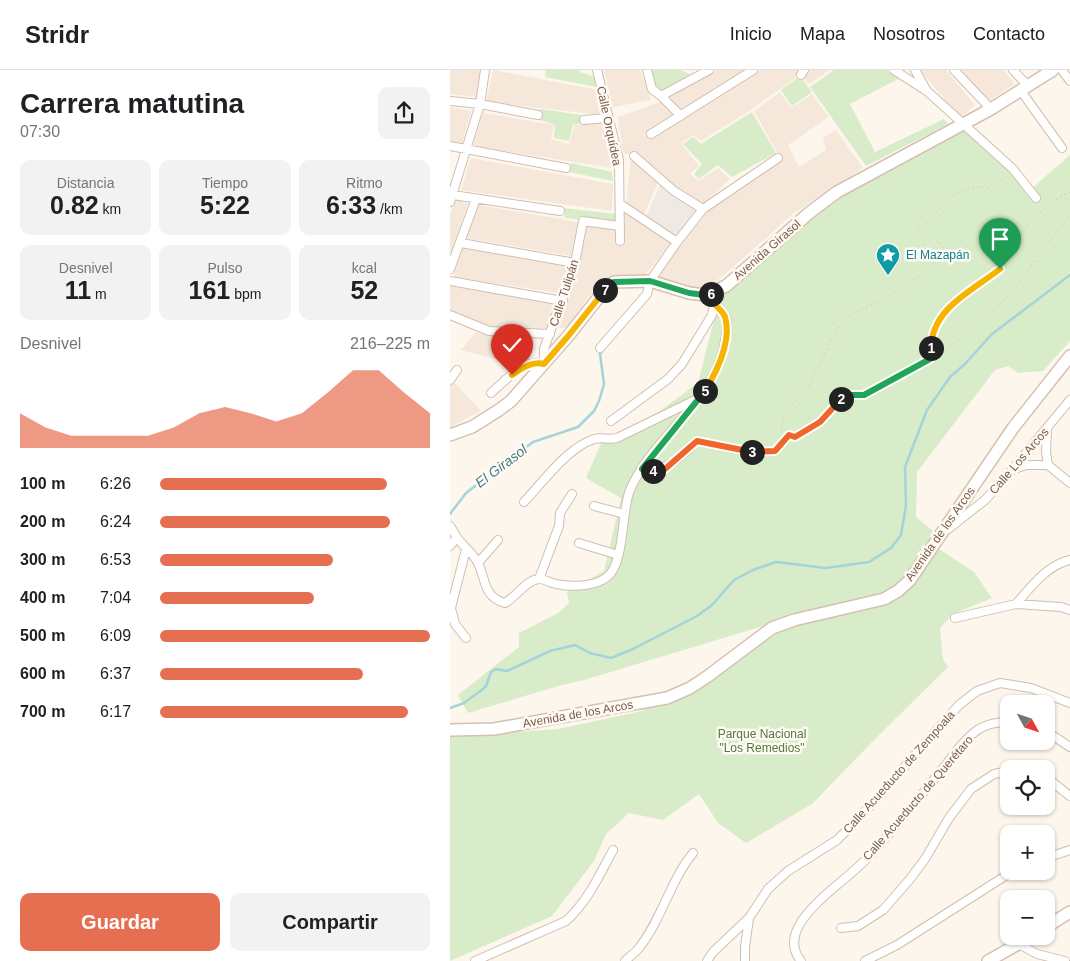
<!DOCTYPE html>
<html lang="es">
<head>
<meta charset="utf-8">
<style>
	:root { --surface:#fff; --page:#f2f2f2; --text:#202124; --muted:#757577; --line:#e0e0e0; --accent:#e76f51 }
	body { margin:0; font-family:Helvetica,sans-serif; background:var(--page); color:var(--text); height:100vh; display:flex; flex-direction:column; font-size:19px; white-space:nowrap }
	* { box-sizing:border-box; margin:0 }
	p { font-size:16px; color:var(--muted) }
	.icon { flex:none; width:28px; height:28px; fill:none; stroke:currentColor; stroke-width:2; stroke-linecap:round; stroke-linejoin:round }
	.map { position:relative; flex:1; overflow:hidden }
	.drawer { display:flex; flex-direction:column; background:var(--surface); width:450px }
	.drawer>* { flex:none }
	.needle { width:32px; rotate:130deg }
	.fabs { position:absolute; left:550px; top:625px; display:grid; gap:10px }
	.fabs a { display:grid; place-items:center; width:55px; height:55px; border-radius:10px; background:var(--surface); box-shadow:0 1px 4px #0004; font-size:25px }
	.pin { position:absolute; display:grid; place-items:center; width:42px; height:42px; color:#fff; margin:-51px -21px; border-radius:50% 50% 50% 0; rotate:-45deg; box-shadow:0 0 5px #0007 }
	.pin .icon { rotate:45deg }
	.km { position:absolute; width:25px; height:25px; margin:-12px; border-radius:50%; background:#222; color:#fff; font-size:14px; line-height:25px; text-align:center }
	.round { display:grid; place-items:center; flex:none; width:52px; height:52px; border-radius:10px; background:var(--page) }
	.headline { display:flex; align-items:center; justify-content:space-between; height:85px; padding:0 20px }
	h1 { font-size:28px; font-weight:700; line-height:38px }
	.stats { display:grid; grid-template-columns:repeat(3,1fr); gap:8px; height:85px; padding:5px 20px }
	.stats div { display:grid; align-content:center; border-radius:10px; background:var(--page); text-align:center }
	.stats b { font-size:25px; font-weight:700 }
	.stats small { font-size:14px; font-weight:400 }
	.stats p { font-size:14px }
	.chart { height:140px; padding:10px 20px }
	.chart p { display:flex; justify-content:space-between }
	.chart svg { width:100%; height:90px; margin-top:5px; fill:var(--accent); opacity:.7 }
	.button { display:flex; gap:10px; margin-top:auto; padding:10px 20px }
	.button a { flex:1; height:58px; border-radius:10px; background:var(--accent); color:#fff; font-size:20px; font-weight:700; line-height:58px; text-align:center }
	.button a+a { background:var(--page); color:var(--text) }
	ul { padding:0 20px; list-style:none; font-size:16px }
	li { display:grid; grid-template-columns:80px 60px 1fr; align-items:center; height:38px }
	li i { height:12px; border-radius:6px; background:var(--accent) }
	header { display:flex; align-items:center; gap:30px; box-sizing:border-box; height:70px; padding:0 25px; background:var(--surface); border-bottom:1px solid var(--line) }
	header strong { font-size:24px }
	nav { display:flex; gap:28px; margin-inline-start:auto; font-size:18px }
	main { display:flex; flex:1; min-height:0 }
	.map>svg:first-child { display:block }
	.residential { fill:#f5e8da }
	.industrial { fill:#efe9e4 }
	.green { fill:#d8ecc9 }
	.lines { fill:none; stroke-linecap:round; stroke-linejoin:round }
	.stream { stroke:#a5d3da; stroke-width:2.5 }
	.street-casing { stroke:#d1beb0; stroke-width:10 }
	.secondary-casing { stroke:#d6c0b0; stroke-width:14 }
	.path { stroke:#d9b8a5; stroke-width:1; stroke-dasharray:1 4; stroke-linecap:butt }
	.street { stroke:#fff; stroke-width:8 }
	.secondary { stroke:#fff; stroke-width:11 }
	.split-1-casing { stroke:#fff; stroke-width:10 }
	.split-2-casing { stroke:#fff; stroke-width:10 }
	.split-3-casing { stroke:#fff; stroke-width:10 }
	.split-4-casing { stroke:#fff; stroke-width:10 }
	.split-5-casing { stroke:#fff; stroke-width:10 }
	.split-6-casing { stroke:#fff; stroke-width:10 }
	.split-7-casing { stroke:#fff; stroke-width:10 }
	.split-8-casing { stroke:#fff; stroke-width:10 }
	.split-1 { stroke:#f5b400; stroke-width:6 }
	.split-2 { stroke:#22a559; stroke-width:6 }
	.split-3 { stroke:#f0652b; stroke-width:6 }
	.split-4 { stroke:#f0652b; stroke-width:6 }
	.split-5 { stroke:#22a559; stroke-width:6 }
	.split-6 { stroke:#f5b400; stroke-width:6 }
	.split-7 { stroke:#22a559; stroke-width:6 }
	.split-8 { stroke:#f5b400; stroke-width:6 }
	.labels { text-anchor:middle; stroke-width:5; stroke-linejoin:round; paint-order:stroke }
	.street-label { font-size:12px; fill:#7a5c4d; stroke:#fffaf3 }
	.culture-label { font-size:12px; fill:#0d838f; stroke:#fffaf3; text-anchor:start }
	.park-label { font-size:12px; fill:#537a41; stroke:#fffaf3 }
	.water-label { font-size:14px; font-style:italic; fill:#437c86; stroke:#fffaf3 }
</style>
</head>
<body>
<header>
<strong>Stridr</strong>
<nav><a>Inicio</a><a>Mapa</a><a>Nosotros</a><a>Contacto</a></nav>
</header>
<main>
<section class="drawer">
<div class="headline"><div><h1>Carrera matutina</h1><p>07:30</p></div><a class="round"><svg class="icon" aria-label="share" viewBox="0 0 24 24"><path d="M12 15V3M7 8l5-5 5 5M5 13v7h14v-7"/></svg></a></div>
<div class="stats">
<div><p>Distancia</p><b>0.82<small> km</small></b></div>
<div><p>Tiempo</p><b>5:22</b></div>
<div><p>Ritmo</p><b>6:33<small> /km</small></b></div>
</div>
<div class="stats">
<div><p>Desnivel</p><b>11<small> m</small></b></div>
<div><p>Pulso</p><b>161<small> bpm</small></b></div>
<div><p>kcal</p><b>52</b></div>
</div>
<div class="chart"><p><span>Desnivel</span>216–225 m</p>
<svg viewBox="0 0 160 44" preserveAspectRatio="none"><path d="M0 44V27L10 34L20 38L30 38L40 38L50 38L60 34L70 27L80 24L90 27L100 31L110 27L120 17L130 6L140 6L150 17L160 27V44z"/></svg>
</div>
<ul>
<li><b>100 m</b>6:26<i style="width:84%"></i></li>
<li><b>200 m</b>6:24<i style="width:85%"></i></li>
<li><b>300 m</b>6:53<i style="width:64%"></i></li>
<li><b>400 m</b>7:04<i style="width:57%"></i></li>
<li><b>500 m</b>6:09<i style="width:100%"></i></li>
<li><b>600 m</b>6:37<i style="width:75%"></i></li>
<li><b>700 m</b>6:17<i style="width:92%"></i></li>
</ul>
<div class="button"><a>Guardar</a><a>Compartir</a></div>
</section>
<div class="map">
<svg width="620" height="891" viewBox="0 0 620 891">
	<rect width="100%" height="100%" fill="#fdf6ec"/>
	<path class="residential" d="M 0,0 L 31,0 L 27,27 L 0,24 Z
		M 43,0 L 148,20 L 152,45 L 36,32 Z
		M 154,0 L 190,0 L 201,30 L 163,37 Z
		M 266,0 L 297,0 L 230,42 L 217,27 Z
		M 310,0 L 350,0 L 347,7 L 296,43 L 251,71 L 243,65 L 231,73 L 249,96 L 240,104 L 249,111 L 268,98 L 280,109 L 253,134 L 230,122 L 183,82 L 182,85 L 173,83 L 168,47 L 213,31 L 228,45 L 196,64 L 200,67 Z
		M 357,0 L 380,0 L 359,14 L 353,8 Z
		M 470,0 L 496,0 L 525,35 L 510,48 Z
		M 510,0 L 553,0 L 565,14 L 538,31 Z
		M 330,22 L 341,38 L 362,24 L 379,47 L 338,75 L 349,97 L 376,80 L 373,68 L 386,60 L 413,98 L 344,143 L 273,206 L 256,218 L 234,218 L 206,207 L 258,141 L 332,91 L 304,41 Z
		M 0,37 L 21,41 L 12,73 L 0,71 Z
		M 33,43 L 104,55 L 101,69 L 119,74 L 125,55 L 154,53 L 162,98 L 23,76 Z
		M 181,87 L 208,112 L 194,145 L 176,135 Z
		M 21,88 L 163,114 L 162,141 L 11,120 Z
		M 6,130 L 18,134 L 0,186 L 0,145 Z
		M 29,135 L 128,152 L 121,186 L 16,168 Z
		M 172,140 L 221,173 L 195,205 L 166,205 L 153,211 L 138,227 L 117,258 L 104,258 L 125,205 L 136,154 L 167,158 Z
		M 13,176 L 119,195 L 108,223 L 4,207 L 5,191 Z
		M 0,215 L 104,232 L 98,258 L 43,257 L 0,242 Z
		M 25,263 L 55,269 L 49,290 L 11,280 Z
		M 3,311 L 31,341 L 0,357 L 0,315 Z"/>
	<path class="industrial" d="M 211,113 L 247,139 L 227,167 L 196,146 Z"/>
	<path class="green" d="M 96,0 L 129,0 L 130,2 L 146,7 L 146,17 L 95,7 Z
		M 198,0 L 230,0 L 242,5 L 210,24 L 203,19 Z
		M 384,0 L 437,0 L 448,9 L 400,34 L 425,82 L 494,49 L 498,54 L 416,96 L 360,17 Z
		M 350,6 L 362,22 L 342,36 L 331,20 Z
		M 90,39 L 131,45 L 132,53 L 123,55 L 119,71 L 104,68 L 105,55 L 90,50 Z
		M 302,42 L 326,83 L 282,107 L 268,95 L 249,109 L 244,104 L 252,94 L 233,74 L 243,67 L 251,74 Z
		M 514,59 L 579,121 L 620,85 L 620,271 L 593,301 L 568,303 L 558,296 L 545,300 L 467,402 L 466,447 L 483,461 L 479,467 L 486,477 L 524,502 L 542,528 L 503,544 L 490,558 L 493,589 L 498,597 L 428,666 L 362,734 L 296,773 L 268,753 L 249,724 L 213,750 L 179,743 L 156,764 L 144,791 L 102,846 L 0,891 L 0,664 L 25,665 L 108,659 L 192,641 L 325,565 L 320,554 L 134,610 L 112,615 L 18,643 L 8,625 L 69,577 L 69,563 L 108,543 L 119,533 L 117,522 L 154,501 L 171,428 L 136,408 L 152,371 L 207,343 L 248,313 L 266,242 L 255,233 L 287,210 L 355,151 L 392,123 Z
		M 121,93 L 162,102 L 163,111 L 119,102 Z
		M 114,138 L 165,144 L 165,153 L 115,148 Z"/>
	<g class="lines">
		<path class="stream" d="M 151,0 L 168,74
			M 182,247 L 189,238
			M 0,444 L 16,423 L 83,372 L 128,357 L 144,341 L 149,331 L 154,314 L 150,284 L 153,280
			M 0,638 L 14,633 L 33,619 L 36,616 L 41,602 L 46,599 L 57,601 L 100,581 L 125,575 L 140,583 L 161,588 L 183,579 L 247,546 L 262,535 L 284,510 L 303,500 L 326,492 L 376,498 L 419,492 L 441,478 L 451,465 L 456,436 L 455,397 L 477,340 L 500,307 L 515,294 L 542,264 L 620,205"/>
		<g class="street-casing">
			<path id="street" d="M 147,0 L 169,90 L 170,171
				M 197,0 L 202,19 L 211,26 L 259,0
				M 444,0 L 475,20
				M 465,0 L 477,21 L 563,99 L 586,128
				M 504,0 L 541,39
				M 563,0 L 578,16
				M 612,0 L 620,11
				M 351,5 L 354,0
				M 571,21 L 612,78
				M 211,26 L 231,46
				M 0,31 L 30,34 L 88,45
				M 134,50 L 157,48
				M 201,64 L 303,0
				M 0,76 L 116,98
				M 184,86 L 224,121 L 253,139
				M 3,125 L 110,141
				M 0,132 L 30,34 L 35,0
				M 170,134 L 227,172
				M 11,173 L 125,193
				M 0,199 L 26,129
				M 0,211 L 113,231
				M 0,245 L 39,261 L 100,264
				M 150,278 L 197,224 L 200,211 L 227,172 L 253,139 L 328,88
				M 0,310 L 7,300
				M 41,323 C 55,311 74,288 94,294 L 94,279 L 125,193 L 133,151 L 169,156
				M 161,351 L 218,309 L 232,294 L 262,245 L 265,231
				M 597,359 L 596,382 L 598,395
				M 192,399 C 219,403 229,387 247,371 L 300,382 L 325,381
				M 564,399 L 577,395 L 598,395 L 620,413
				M 74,432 C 93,412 117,378 144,369 C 152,367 159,370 167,368 L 247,329
				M 144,436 L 174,444
				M 0,456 C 3,460 5,465 8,469 C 14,477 24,484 28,493 C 36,509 33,527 55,533 C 66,527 75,511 88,509 C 93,508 100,513 106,514 C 121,517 145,517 157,507 C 175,494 171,441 180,420 C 205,362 268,332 276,265 C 277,257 278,249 273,243 C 271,240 268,237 266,234
				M 498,459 L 535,430 L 562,400 L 620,330
				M 129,473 L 168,485
				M 0,476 L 7,467
				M 28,493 L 48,470
				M 89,509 L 109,456 L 110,443 L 122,424
				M 566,534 C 581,517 597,495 620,490
				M 505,548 L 566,534 L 611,537 L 620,540
				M 16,568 L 5,554 L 1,538 L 16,479
				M 596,661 L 620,677
				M 567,699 L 573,699
				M 596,707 L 620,726
				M 596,788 L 620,780
				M 391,858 L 408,856 L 433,840 L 460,809 L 475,789 L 499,748 L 521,719 L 544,704 L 559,701
				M 569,874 L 587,884 L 615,891
				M 25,891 L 116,851 C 138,831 149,806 163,780
				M 175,891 C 179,887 185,883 189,878 C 212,849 220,811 243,783
				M 257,891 L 263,882 L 299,848 L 318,819 L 338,801 L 387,770 L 410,747 L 509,635 L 527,621 L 550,613 L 581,618 L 620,633
				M 295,891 L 295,877 L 299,848
				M 351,891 C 341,879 343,865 351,852 C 368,826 401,807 422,783 C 446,757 468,729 491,701 C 502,687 514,669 529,659 C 537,654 550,652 559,652
				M 415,891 L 447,875 L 563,801"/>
		</g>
		<g class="secondary-casing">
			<path id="secondary" d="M 0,365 L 22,357 L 49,340 L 61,331 L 119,265 L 152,223 L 164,212 L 200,211 L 239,223 L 255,225 L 276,216 L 359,143 L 387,122 L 541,39 L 603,0
				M 0,660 L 44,659 L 217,628 L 240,618 L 258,606 L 322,558 L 344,550 L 434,529 L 448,521 L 460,510 L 470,495 L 563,358 L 620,286
				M 596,857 L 620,842
				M 538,891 L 582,866"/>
		</g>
		<path class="path" d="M 468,159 C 474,157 476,155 479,149 C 481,147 483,146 485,144 C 499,126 511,118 535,117 L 541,121 L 557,105
			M 475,178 L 488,182 L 493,178 L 490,174 L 491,171
			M 481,198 L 437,227 L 423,235 L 409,240 L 394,250 L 381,270 L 358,317 L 336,342 L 331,360 L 335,363 L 345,367 L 370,352 L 395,325 L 414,325 L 456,304 L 497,279 L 561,225 L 588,185 L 620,145
			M 480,288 C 481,266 486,242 508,231 L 550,199 L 578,154 L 600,133 L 620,122
			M 330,374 L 339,365"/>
		<use href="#street" class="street"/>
		<use href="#secondary" class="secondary"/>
	</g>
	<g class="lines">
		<g class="split-1-casing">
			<path id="split-1" d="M 481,278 C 482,238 522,221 550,199"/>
		</g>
		<g class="split-2-casing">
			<path id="split-2" d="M 391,329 L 395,325 L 414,325 L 480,289 L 481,278"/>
		</g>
		<g class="split-3-casing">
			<path id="split-3" d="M 302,382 L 325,381 L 339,365 L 345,367 L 370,352 L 391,329"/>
		</g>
		<g class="split-4-casing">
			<path id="split-4" d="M 203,401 L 215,399 L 247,371 L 302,382"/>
		</g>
		<g class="split-5-casing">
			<path id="split-5" d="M 203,401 L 192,399 L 255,321"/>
		</g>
		<g class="split-6-casing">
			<path id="split-6" d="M 255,321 C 267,301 282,270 275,247 C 273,241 268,239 265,234 C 264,231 264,226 264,222 L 261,224"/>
		</g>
		<g class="split-7-casing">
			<path id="split-7" d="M 155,220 L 164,212 L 200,211 L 239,223 L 255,225 L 261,224"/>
		</g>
		<g class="split-8-casing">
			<path id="split-8" d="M 62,305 C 72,298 82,291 94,294 L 119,265 L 155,220"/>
		</g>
		<use href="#split-1" class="split-1"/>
		<use href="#split-2" class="split-2"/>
		<use href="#split-3" class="split-3"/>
		<use href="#split-4" class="split-4"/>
		<use href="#split-5" class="split-5"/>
		<use href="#split-6" class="split-6"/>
		<use href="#split-7" class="split-7"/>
		<use href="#split-8" class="split-8"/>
	</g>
	<defs>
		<g id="sight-pin" transform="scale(1.25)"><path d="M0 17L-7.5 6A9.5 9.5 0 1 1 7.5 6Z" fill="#0f9aa8" stroke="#fffaf3"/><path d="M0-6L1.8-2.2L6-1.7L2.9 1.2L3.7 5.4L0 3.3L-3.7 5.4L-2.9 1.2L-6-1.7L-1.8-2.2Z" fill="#fff"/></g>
	</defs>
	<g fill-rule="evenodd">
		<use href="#sight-pin" x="438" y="185"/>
	</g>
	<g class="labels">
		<g class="street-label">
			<text transform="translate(159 56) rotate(78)" y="4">Calle Orquídea</text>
			<text transform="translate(317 180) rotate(-41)" y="4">Avenida Girasol</text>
			<text transform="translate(114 223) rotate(-72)" y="4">Calle Tulipán</text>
			<text transform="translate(569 391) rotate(-49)" y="4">Calle Los Arcos</text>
			<text transform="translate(490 464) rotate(-55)" y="4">Avenida de los Arcos</text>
			<text transform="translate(128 644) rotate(-10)" y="4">Avenida de los Arcos</text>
			<text transform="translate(449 702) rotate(-48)" y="4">Calle Acueducto de Zempoala</text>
			<text transform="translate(468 728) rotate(-49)" y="4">Calle Acueducto de Querétaro</text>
		</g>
		<g class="culture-label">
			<text x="456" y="189">El Mazapán</text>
		</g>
		<g class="park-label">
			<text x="312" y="668">Parque Nacional<tspan x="312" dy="14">"Los Remedios"</tspan></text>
		</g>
		<g class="water-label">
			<text transform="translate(51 396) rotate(-37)" y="5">El Girasol</text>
		</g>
	</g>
</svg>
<div class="fabs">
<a><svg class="needle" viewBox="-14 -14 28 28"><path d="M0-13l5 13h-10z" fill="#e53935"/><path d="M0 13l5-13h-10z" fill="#757577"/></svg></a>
<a><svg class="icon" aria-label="locate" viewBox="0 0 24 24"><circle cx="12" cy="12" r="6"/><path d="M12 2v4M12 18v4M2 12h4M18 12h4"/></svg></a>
<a>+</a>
<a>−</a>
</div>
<div class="pin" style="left:550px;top:199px;background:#1e9e55"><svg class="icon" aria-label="arrive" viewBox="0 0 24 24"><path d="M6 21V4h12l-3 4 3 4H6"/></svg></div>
<div class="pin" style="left:62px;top:305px;background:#d93025"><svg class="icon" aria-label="check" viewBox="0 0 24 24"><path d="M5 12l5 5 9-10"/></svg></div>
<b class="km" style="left:481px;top:278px">1</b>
<b class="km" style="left:391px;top:329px">2</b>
<b class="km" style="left:302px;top:382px">3</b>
<b class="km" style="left:203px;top:401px">4</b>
<b class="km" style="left:255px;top:321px">5</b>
<b class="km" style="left:261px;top:224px">6</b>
<b class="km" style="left:155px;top:220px">7</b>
</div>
</main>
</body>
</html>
